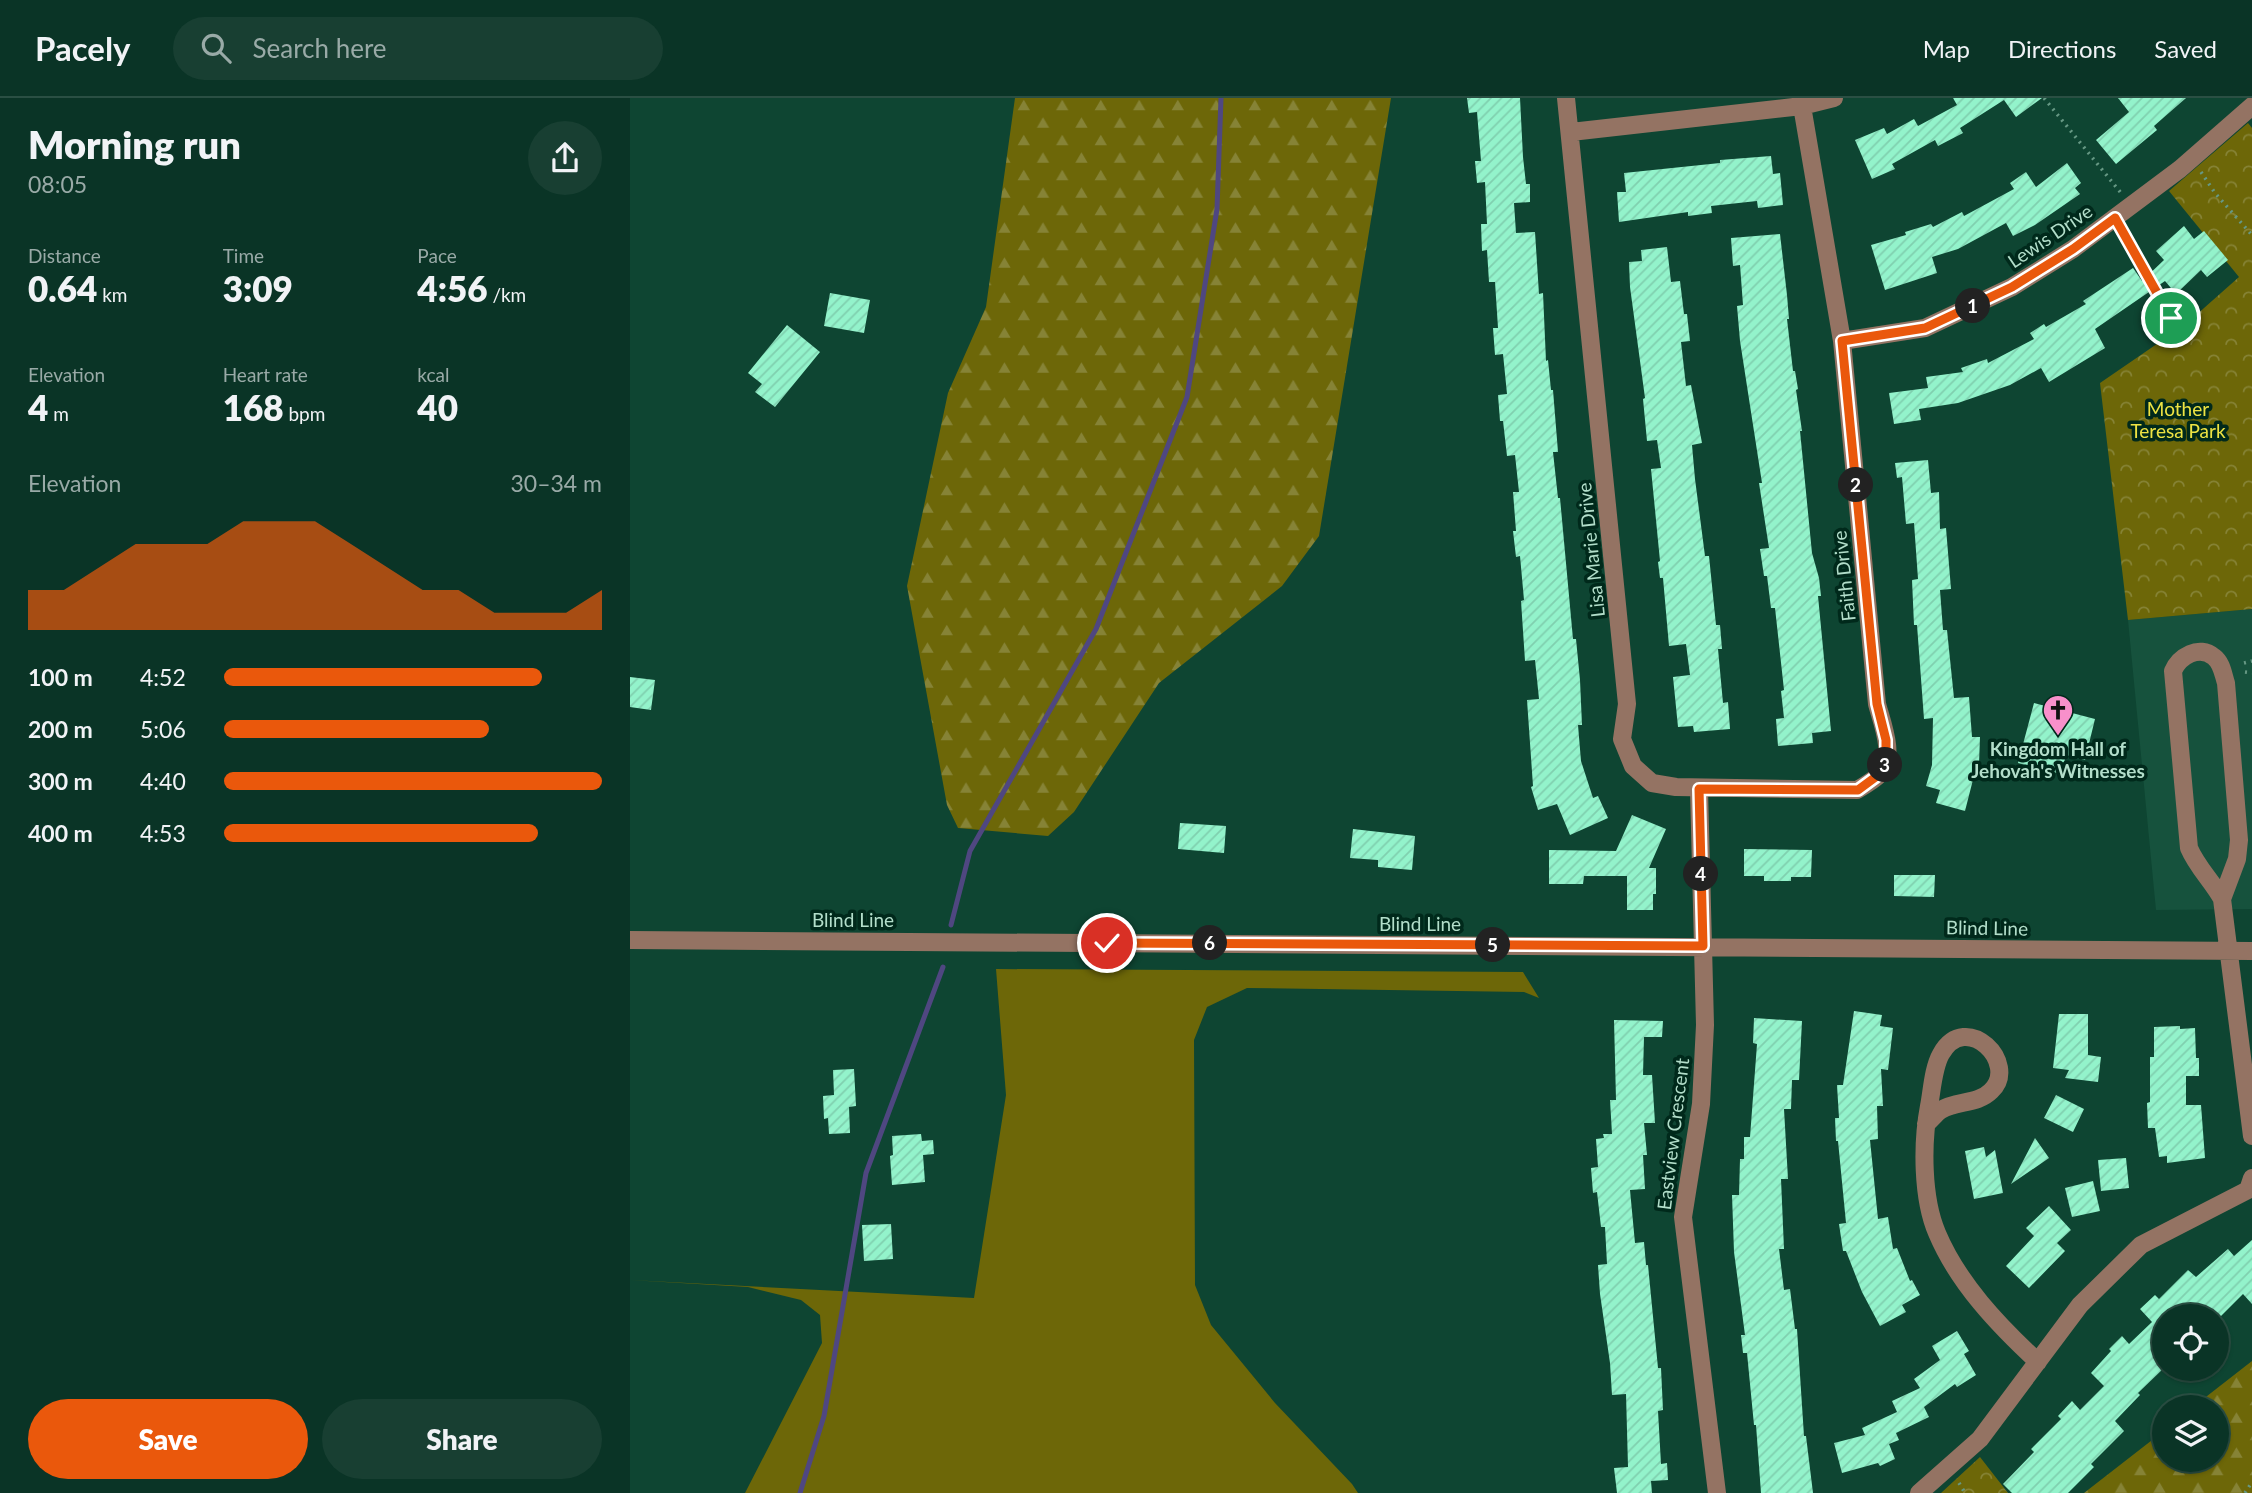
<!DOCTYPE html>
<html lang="en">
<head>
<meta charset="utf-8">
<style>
	:root { --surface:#0a3426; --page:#183f32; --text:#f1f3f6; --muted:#99aaa7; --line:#2a4f43; --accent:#ea580c }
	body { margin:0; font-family:Lato,sans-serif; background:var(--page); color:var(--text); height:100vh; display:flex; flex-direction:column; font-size:26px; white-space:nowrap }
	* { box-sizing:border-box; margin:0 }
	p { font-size:23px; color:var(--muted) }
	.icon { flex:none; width:38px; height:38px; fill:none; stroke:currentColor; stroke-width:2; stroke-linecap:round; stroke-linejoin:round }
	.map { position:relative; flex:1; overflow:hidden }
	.details { display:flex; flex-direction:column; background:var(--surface); width:630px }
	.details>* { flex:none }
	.tools { position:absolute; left:1522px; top:1206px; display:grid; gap:14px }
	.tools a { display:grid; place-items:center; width:77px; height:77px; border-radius:50%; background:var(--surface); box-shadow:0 2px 5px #0004,0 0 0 2px var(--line); font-size:35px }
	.pin { position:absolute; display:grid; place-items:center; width:60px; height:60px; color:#fff; margin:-30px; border:4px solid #fff; border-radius:50%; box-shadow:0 2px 7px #0007 }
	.km { position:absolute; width:35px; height:35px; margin:-18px; border-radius:50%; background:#222; color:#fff; font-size:19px; line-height:35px; text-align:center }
	.round { display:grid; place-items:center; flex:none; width:74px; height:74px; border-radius:37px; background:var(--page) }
	.headline { display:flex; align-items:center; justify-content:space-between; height:119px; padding:0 28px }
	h1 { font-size:38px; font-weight:800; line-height:52px }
	.figures { display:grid; grid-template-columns:repeat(3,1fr); gap:10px; height:119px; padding:7px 28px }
	.figures div { display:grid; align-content:center }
	.figures b { font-size:35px; font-weight:800 }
	.figures small { font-size:19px; font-weight:400 }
	.figures p { font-size:19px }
	.chart { height:196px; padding:14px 28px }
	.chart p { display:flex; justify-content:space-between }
	.chart svg { width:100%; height:126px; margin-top:7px; fill:var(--accent); opacity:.7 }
	.cta { display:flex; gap:14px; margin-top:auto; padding:14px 28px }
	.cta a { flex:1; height:80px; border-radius:42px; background:var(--accent); color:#fff; font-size:28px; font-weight:800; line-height:80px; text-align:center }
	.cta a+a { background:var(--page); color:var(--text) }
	ul { padding:0 28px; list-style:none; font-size:23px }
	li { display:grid; grid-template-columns:112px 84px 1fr; align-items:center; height:52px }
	li i { height:18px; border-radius:9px; background:var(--accent) }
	header { display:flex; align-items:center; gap:42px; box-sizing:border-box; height:98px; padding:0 35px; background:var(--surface); border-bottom:2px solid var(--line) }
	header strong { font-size:33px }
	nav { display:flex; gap:38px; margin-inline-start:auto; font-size:24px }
	.search { width:490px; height:63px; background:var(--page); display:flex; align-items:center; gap:18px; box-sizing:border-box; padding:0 24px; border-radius:38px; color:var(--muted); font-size:26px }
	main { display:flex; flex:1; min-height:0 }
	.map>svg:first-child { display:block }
	.built { fill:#16523d }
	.green { fill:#6d6708 }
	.forest { fill:url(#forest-firs) }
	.park { fill:url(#park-crowns) }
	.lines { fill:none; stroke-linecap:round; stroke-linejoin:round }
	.stream { stroke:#4f4781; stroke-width:5 }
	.building { fill:url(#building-hatch) }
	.path { stroke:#669884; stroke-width:3.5; stroke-dasharray:2 5; stroke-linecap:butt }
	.minor { stroke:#947363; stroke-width:18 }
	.route-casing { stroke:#fff; stroke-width:14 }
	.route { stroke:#ea580c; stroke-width:9 }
	.labels { text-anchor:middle; stroke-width:7; stroke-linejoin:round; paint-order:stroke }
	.street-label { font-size:19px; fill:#b2deca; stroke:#00291b }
	.park-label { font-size:19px; fill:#ede343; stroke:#00291b }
	.poi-label { font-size:19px; font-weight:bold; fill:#b2deca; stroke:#00291b }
</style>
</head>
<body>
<header>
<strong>Pacely</strong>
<div class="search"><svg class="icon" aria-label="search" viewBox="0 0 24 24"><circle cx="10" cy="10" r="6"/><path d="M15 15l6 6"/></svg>Search here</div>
<nav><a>Map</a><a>Directions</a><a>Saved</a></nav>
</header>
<main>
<section class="details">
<div class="headline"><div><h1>Morning run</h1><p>08:05</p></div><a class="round"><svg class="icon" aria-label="share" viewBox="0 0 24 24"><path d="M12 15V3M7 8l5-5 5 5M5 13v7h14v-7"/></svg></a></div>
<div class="figures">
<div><p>Distance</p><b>0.64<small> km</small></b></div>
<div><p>Time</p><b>3:09</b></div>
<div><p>Pace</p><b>4:56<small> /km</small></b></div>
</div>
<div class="figures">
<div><p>Elevation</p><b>4<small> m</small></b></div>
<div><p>Heart rate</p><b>168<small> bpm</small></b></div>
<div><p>kcal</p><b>40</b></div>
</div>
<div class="chart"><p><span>Elevation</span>30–34 m</p>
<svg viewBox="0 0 160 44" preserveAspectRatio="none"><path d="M0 44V30L10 30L20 22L30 14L40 14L50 14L60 6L70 6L80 6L90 14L100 22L110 30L120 30L130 38L140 38L150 38L160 30V44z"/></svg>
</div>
<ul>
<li><b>100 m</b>4:52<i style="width:84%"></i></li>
<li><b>200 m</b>5:06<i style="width:70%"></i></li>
<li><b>300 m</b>4:40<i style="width:100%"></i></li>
<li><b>400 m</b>4:53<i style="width:83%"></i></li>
</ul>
<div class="cta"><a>Save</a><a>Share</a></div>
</section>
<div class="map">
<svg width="1622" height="1395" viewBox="0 0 1622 1395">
	<defs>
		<pattern id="forest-firs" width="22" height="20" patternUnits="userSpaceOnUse" patternTransform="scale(1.75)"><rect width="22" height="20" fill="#6d6708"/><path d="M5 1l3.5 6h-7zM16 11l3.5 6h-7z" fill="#868336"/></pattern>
		<pattern id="park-crowns" width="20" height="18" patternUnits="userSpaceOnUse" patternTransform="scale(1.75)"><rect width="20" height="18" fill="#6d6708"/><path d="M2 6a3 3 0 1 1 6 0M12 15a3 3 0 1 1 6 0" fill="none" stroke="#868336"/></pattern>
		<pattern id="building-hatch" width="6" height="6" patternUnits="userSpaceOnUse" patternTransform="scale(1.75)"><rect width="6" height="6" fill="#93f3cb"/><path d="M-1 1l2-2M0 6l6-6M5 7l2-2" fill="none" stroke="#80d0af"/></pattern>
	</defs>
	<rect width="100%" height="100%" fill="#0e4532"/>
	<path class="built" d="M 1622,511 L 1622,811 L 1526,812 L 1498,522 Z"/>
	<path class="green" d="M 366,871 L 893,874 L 909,900 L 894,894 L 617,890 L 577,909 L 564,942 L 565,1187 L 581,1227 L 645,1305 L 722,1386 L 728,1395 L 115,1395 L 192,1245 L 190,1217 L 171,1202 L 118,1189 L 0,1182 L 344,1200 L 376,997 Z"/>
	<path class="forest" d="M 385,0 L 761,0 L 689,438 L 652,488 L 529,585 L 444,714 L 418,738 L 328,730 L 317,707 L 277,488 L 318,295 L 356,209 Z
		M 1622,1263 L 1622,1395 L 1454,1395 L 1535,1332 L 1535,1362 L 1587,1362 L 1587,1309 L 1563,1309 Z"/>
	<path class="park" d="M 1618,25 L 1622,30 L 1622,511 L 1498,522 L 1470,285 L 1556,226 L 1609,179 L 1539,93 Z
		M 1350,1359 L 1378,1395 L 1311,1395 Z"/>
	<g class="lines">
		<path class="stream" d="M 321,827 L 340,753 L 466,531 L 557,299 L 587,111 L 591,0
			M 170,1395 L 194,1318 L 236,1075 L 313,869"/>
	</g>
	<path class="building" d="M 837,0 L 890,0 L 893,59 L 896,86 L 900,86 L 900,104 L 884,105 L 886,135 L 905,134 L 909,196 L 913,195 L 916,263 L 918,262 L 921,292 L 923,292 L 928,354 L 923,354 L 928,400 L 930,400 L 943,541 L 946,541 L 950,582 L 952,627 L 948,627 L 951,663 L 963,700 L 968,698 L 978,720 L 940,737 L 927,706 L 908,712 L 901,689 L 903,688 L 897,602 L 909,601 L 905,562 L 895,563 L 891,503 L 894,502 L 890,458 L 886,459 L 883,433 L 886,433 L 883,394 L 889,394 L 885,357 L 877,358 L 873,323 L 870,323 L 868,297 L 877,296 L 873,256 L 865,257 L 863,230 L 868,230 L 865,184 L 859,184 L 857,152 L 852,153 L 851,126 L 857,126 L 855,84 L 847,85 L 845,63 L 851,63 L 847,14 L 839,15 Z
		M 1323,0 L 1412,0 L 1386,19 L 1374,2 L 1330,30 L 1333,35 L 1308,48 L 1305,42 L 1262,66 L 1265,71 L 1242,81 L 1225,42 L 1254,30 L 1257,36 L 1284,21 L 1288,28 L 1327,7 Z
		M 1488,0 L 1556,0 L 1524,28 L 1527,32 L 1486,66 L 1466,42 L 1499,14 Z
		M 1141,58 L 1143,76 L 1150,75 L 1153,107 L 1128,110 L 1127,103 L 1081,108 L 1082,115 L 1058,118 L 1058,114 L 989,124 L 987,94 L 996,94 L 994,75 L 1090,65 L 1090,62 Z
		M 1437,65 L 1451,85 L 1445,90 L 1450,96 L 1405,127 L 1383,138 L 1376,125 L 1328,151 L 1302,159 L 1307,175 L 1255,192 L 1241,147 L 1276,137 L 1275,134 L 1301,126 L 1303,129 L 1332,114 L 1334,118 L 1384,91 L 1380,85 L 1396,74 L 1406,89 Z
		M 1554,128 L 1564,141 L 1574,133 L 1598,162 L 1577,179 L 1571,172 L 1546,196 L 1535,183 L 1465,231 L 1475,250 L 1419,284 L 1411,270 L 1380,287 L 1328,305 L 1289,311 L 1291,322 L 1264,326 L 1259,295 L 1298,290 L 1296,279 L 1333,274 L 1331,270 L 1357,261 L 1358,265 L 1404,241 L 1400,235 L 1414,226 L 1416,229 L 1456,206 L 1453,203 L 1503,170 L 1512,183 L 1534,162 L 1526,153 Z
		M 1150,136 L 1157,197 L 1159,221 L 1157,221 L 1163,273 L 1165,273 L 1168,291 L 1166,292 L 1172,333 L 1170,333 L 1182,455 L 1189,480 L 1191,498 L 1188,498 L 1201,633 L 1182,635 L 1183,645 L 1148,648 L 1146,621 L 1154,620 L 1151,593 L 1154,592 L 1145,510 L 1141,510 L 1137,478 L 1134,478 L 1130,451 L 1139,450 L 1129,385 L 1132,385 L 1110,243 L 1107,208 L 1113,207 L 1110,167 L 1103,168 L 1101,140 Z
		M 1037,149 L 1041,184 L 1050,183 L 1054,216 L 1057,216 L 1060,243 L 1051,244 L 1056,288 L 1061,287 L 1072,345 L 1062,347 L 1065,381 L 1075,458 L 1079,458 L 1086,527 L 1090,527 L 1092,551 L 1088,551 L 1093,605 L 1098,604 L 1100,631 L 1064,634 L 1063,628 L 1048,629 L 1043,579 L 1060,577 L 1056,546 L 1039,548 L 1033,480 L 1030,480 L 1028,464 L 1030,463 L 1021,371 L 1031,370 L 1027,342 L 1017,343 L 1013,301 L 1015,300 L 1000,189 L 999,164 L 1012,163 L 1011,152 Z
		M 200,195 L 240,202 L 234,235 L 194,228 Z
		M 157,227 L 190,254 L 145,309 L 125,294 L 132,286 L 118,275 Z
		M 1298,362 L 1301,395 L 1309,394 L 1310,431 L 1316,430 L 1321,491 L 1310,492 L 1313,532 L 1317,532 L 1324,600 L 1339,599 L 1342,639 L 1350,639 L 1349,666 L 1347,666 L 1335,713 L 1306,705 L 1310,692 L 1296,688 L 1302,667 L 1303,620 L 1294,621 L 1287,527 L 1284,527 L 1282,482 L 1288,481 L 1284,425 L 1276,426 L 1272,379 L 1267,380 L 1265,365 Z
		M 0,579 L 25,582 L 21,612 L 0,609 Z
		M 1404,605 L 1465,621 L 1455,662 L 1436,657 L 1431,676 L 1388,665 Z
		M 1002,717 L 1036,731 L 1019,770 L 1026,770 L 1026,796 L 1023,796 L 1023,812 L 997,812 L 997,778 L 954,778 L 953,786 L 919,786 L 919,752 L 986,753 Z
		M 550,725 L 596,728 L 594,755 L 548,751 Z
		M 723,731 L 785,738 L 782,772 L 748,769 L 748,762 L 720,760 Z
		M 1114,751 L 1182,752 L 1181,779 L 1161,779 L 1161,783 L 1134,783 L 1134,778 L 1114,778 Z
		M 1264,777 L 1305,777 L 1304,799 L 1264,798 Z
		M 1224,913 L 1252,917 L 1250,928 L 1263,930 L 1258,972 L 1251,971 L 1253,1008 L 1247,1008 L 1248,1041 L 1240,1042 L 1248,1121 L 1258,1119 L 1263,1151 L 1267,1150 L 1280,1183 L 1282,1182 L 1290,1197 L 1272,1207 L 1276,1214 L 1250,1228 L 1232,1194 L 1216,1153 L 1213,1153 L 1209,1126 L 1216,1125 L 1208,1043 L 1206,1043 L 1205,1020 L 1209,1020 L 1207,987 L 1213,987 Z
		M 1429,916 L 1458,916 L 1458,957 L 1471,959 L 1468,984 L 1435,980 L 1439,972 L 1423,970 Z
		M 1124,920 L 1172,923 L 1169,982 L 1162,982 L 1161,1011 L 1154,1011 L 1158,1081 L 1151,1081 L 1154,1151 L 1149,1151 L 1154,1192 L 1160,1191 L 1165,1231 L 1167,1231 L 1174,1338 L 1176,1338 L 1183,1395 L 1131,1395 L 1126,1327 L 1124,1327 L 1117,1255 L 1113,1255 L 1111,1237 L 1115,1237 L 1104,1154 L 1102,1097 L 1109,1097 L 1110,1061 L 1114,1061 L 1114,1039 L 1120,1039 L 1127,946 L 1123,945 Z
		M 984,922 L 1033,923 L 1032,939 L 1014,939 L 1013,977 L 1022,977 L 1025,1025 L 1014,1025 L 1017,1057 L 1013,1057 L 1015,1091 L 1000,1092 L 1005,1145 L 1014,1144 L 1016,1167 L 1018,1167 L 1028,1270 L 1031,1270 L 1033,1312 L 1028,1313 L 1031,1366 L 1037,1365 L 1038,1382 L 1021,1383 L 1022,1395 L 987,1395 L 984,1370 L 998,1369 L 996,1296 L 982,1297 L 980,1265 L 970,1196 L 968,1167 L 977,1166 L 975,1129 L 971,1129 L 967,1094 L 963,1095 L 961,1070 L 968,1069 L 966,1041 L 974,1040 L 973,1036 L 982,1036 L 980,1002 L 986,1002 Z
		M 1550,928 L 1550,931 L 1565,930 L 1566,960 L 1569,960 L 1569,978 L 1556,978 L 1556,1007 L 1571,1007 L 1575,1060 L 1537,1065 L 1537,1058 L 1529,1059 L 1525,1030 L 1518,1030 L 1517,1005 L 1520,1004 L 1520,959 L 1524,959 L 1524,929 Z
		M 224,971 L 226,1008 L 219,1009 L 220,1035 L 199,1036 L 198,1020 L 194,1021 L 193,998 L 204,997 L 203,972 Z
		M 1426,997 L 1454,1011 L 1443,1034 L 1414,1020 Z
		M 291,1036 L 292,1043 L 303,1042 L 304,1056 L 293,1057 L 295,1084 L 262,1087 L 260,1058 L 263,1057 L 262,1038 Z
		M 1405,1040 L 1419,1060 L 1381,1086 Z
		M 1354,1049 L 1356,1059 L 1365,1052 L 1373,1095 L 1344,1101 L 1335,1053 Z
		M 1496,1060 L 1499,1090 L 1471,1093 L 1468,1062 Z
		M 1463,1083 L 1470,1113 L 1442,1119 L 1435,1090 Z
		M 1419,1108 L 1441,1132 L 1427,1145 L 1435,1153 L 1399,1190 L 1376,1168 L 1404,1138 L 1396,1130 Z
		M 261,1126 L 263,1161 L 234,1163 L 232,1127 Z
		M 1622,1142 L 1622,1206 L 1613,1196 L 1591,1218 L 1535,1218 L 1535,1269 L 1508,1295 L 1510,1297 L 1485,1323 L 1494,1333 L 1461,1366 L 1464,1369 L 1438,1395 L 1382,1395 L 1373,1386 L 1404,1354 L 1401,1351 L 1431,1321 L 1428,1318 L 1442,1303 L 1450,1312 L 1474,1288 L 1461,1275 L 1481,1253 L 1479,1251 L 1492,1238 L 1499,1246 L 1522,1224 L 1510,1211 L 1525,1197 L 1529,1201 L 1558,1172 L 1566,1179 L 1598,1151 L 1604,1158 Z
		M 1327,1233 L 1339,1253 L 1334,1256 L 1346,1277 L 1327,1289 L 1325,1286 L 1294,1309 L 1299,1319 L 1266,1335 L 1269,1342 L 1259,1346 L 1265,1361 L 1250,1368 L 1248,1365 L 1212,1375 L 1204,1345 L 1235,1337 L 1232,1330 L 1267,1314 L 1262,1303 L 1290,1290 L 1284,1281 L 1310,1262 L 1302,1248 Z"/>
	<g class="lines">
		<path class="path" d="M 1414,0 L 1491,95
			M 1571,74 L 1585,95 L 1622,137
			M 1492,134 L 1541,220
			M 1614,565 L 1622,563
			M 1615,574 L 1622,575
			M 1329,1385 L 1335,1395
			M 1615,1395 L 1622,1384"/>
		<path class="minor" d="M 936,0 L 997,606 L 992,641 L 1003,668 L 1022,685 L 1046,689 L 1227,692 C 1234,688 1244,682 1250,676 C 1266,659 1252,625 1247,606 L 1212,243 L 1172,8
			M 941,34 L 1172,8 L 1204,0
			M 1212,243 L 1295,230 L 1382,189 L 1443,151 L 1550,71 L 1622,8
			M 1069,691 L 1075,927 L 1071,1006 L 1053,1119 L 1087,1395
			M 1592,801 L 1607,761 L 1609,742 L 1596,585 C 1593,576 1592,565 1584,559 C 1569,546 1549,559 1543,573 L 1559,750 C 1567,769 1582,783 1592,801 L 1622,1038
			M 0,842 L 1622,853
			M 1296,1026 C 1301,1022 1306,1015 1311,1012 C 1327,1002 1347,1007 1361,993 C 1390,966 1336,911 1311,956 C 1303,970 1302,993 1299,1008 C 1292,1045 1292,1100 1307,1135 C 1328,1185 1368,1227 1408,1264
			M 1289,1395 L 1350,1341 L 1450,1207 L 1511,1147 L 1618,1092 L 1622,1080"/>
	</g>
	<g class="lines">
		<g class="route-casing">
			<path id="route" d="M 477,845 L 1073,848 L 1069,691 L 1228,692 L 1251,675 L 1256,662 L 1256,642 L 1247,606 L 1212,243 L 1295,230 L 1382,189 L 1443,151 L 1485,120 L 1541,220"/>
		</g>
		<use href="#route" class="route"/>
	</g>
	<defs>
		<g id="church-pin" transform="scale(1.575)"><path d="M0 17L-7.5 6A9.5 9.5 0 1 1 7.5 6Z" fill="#f890cb" stroke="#00291b"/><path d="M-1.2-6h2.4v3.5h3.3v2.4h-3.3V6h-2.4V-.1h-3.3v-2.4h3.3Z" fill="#111"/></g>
	</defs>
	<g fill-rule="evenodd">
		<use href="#church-pin" x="1428" y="612"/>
	</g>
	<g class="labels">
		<g class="street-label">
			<text transform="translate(1420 138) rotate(-34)" y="7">Lewis Drive</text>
			<text transform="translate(961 452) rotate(-96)" y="7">Lisa Marie Drive</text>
			<text transform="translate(1214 478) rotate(-96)" y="7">Faith Drive</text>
			<text x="223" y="829">Blind Line</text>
			<text x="790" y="833">Blind Line</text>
			<text transform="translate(1357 830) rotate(1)" y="7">Blind Line</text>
			<text transform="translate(1043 1036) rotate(-83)" y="7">Eastview Crescent</text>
		</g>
		<g class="park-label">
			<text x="1548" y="318">Mother<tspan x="1548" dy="22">Teresa Park</tspan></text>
		</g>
		<g class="poi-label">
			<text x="1428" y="658">Kingdom Hall of<tspan x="1428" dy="22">Jehovah's Witnesses</tspan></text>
		</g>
	</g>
</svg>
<div class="tools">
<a><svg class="icon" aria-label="locate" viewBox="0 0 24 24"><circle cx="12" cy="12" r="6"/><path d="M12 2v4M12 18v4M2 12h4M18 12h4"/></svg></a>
<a><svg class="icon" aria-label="layers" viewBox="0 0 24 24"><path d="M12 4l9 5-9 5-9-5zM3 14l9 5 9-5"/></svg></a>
</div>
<div class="pin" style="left:1541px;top:220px;background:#1e9e55"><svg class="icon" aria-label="arrive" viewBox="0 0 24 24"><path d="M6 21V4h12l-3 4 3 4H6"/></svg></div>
<div class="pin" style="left:477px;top:845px;background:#d93025"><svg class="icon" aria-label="check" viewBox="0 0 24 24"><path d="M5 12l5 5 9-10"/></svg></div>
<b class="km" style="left:1343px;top:208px">1</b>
<b class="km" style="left:1226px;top:387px">2</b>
<b class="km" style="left:1255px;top:667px">3</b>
<b class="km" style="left:1071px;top:776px">4</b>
<b class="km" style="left:863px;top:847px">5</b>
<b class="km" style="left:580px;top:845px">6</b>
</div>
</main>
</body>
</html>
